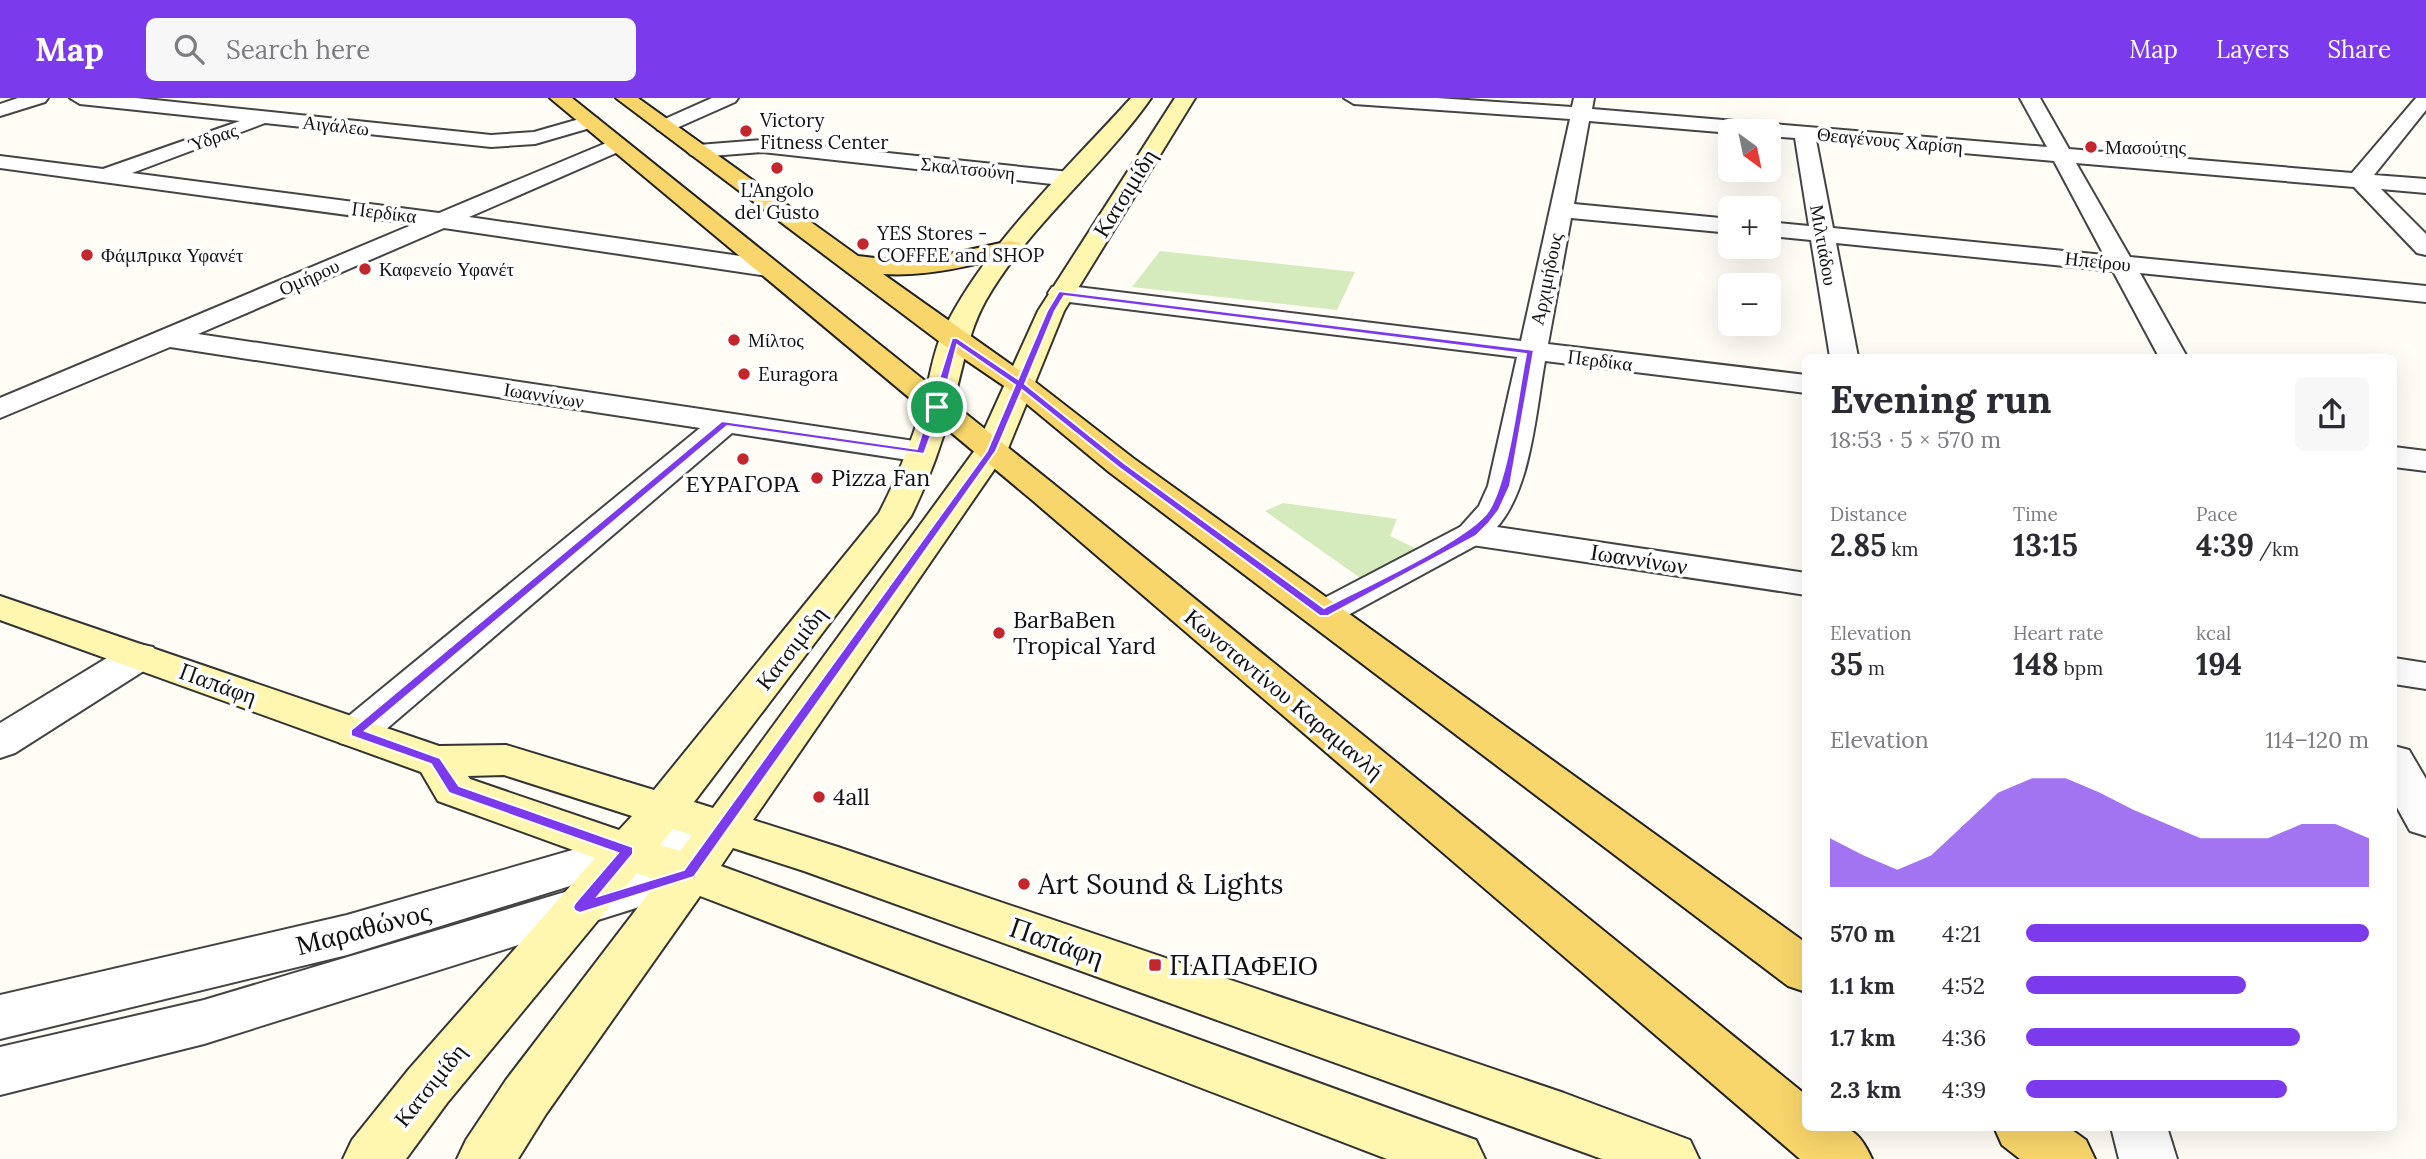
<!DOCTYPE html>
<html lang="en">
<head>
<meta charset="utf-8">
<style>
	:root { --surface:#fff; --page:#f7f7f7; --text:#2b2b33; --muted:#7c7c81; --accent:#7c3aed }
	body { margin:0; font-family:Lora,serif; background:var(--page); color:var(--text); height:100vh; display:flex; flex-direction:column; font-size:26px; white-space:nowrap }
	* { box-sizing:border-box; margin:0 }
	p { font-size:23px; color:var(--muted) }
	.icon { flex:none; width:38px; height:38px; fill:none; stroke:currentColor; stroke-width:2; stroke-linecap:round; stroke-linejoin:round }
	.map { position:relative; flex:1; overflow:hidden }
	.details { position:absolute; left:1802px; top:256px; width:595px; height:777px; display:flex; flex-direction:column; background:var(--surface); border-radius:10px; box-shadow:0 7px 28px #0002 }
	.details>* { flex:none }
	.needle { width:46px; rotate:147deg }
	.tools { position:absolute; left:1718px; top:21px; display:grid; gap:14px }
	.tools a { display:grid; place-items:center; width:63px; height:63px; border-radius:10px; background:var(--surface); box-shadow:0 7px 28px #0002; font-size:35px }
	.pin { position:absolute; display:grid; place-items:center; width:60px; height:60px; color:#fff; margin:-30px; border:4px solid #fff; border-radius:50%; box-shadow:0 2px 7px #0007 }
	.round { display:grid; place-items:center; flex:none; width:74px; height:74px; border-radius:10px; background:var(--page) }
	.headline { display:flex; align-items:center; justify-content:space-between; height:119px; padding:0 28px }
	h1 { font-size:38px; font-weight:700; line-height:52px }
	.stats { display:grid; grid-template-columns:repeat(3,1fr); gap:10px; height:119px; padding:7px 28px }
	.stats div { display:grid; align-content:center }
	.stats b { font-size:30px; font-weight:700 }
	.stats small { font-size:19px; font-weight:400 }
	.stats p { font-size:19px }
	.chart { height:196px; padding:14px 28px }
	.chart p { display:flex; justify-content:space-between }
	.chart svg { width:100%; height:126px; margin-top:7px; fill:var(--accent); opacity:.7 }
	ul { padding:0 28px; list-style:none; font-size:23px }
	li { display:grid; grid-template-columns:112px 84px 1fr; align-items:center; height:52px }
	li i { height:18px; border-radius:9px; background:var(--accent) }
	header { display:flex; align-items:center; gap:42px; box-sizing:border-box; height:98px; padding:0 35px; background:var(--accent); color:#fff }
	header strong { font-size:33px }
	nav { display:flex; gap:38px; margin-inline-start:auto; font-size:24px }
	.search { width:490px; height:63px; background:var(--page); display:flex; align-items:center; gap:18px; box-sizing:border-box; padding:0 24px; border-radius:10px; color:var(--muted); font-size:26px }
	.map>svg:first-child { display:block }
	.green { fill:#d5ebbd }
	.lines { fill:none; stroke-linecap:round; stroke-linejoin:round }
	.pedestrian-casing { stroke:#444; stroke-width:4 }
	.minor-casing { stroke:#444; stroke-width:4 }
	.tertiary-casing { stroke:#444; stroke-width:4 }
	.secondary-casing { stroke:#333; stroke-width:4 }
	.primary-casing { stroke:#222; stroke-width:4 }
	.pedestrian { fill:#fff; fill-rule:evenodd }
	.minor { fill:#fff; fill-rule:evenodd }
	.tertiary { fill:#fff; fill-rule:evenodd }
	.secondary { fill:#fff6b0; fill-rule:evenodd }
	.primary { fill:#f9d66b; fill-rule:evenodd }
	.route { fill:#7c3aed; stroke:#fff; stroke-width:2; fill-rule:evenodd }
	.poi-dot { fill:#c4262e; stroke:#fff; stroke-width:2.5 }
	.labels { text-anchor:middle; stroke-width:7; stroke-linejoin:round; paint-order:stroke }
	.far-poi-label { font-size:19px; fill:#111; stroke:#fff; text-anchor:start }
	.far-street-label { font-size:19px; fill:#111; stroke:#fff }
	.street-label { font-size:23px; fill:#111; stroke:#fff }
	.poi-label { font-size:23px; fill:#111; stroke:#fff; text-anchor:start }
	.near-poi-label { font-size:28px; fill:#111; stroke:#fff; text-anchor:start }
	.near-street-label { font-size:28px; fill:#111; stroke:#fff }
</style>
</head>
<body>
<header>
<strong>Map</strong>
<div class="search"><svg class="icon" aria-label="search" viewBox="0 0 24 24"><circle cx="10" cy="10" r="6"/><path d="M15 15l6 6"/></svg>Search here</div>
<nav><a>Map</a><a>Layers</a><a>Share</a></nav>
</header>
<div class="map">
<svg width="2426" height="1061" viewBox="0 0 2426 1061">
	<rect width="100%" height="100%" fill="#fffdf5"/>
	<path class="green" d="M 1160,153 L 1355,174 L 1337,212 L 1132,189 Z
		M 1283,405 L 1397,421 L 1390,438 L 1423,454 L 1366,484 L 1265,413 Z"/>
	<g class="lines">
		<g class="pedestrian-casing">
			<path id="pedestrian" d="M 1472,425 L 1484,429 L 1490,436 L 1484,443 L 1337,523 L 1324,527 L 1311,523 L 1305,515 L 1311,507 L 1460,429 Z
				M 139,546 L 153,549 L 159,558 L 153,567 L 15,655 L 0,660 L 0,625 L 125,549 Z"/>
		</g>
		<g class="minor-casing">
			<path id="minor" d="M 18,0 L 48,0 L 45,4 L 0,18 L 0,6 Z
				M 70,0 L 136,0 L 491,37 L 534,34 L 590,18 L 597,20 L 600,24 L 597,28 L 535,46 L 491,49 L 265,25 L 132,75 L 439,115 L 611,43 L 625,43 L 628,47 L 625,51 L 469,119 L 768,162 L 777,165 L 781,170 L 777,175 L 768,178 L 444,130 L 198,236 L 921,344 L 932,347 L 937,354 L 932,361 L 921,364 L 732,335 L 370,645 L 355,649 L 340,645 L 334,635 L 340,625 L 700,330 L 170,249 L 0,320 L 0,300 L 414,126 L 0,70 L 0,58 L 103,71 L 240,23 L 80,6 Z
				M 712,0 L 738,0 L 735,4 L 672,32 L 658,32 L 655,28 L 658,24 Z
				M 1344,0 L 1437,0 L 1572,9 L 1574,0 L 1594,0 L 1592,11 L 2047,49 L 2020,0 L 2040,0 L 2069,51 L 2352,75 L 2416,0 L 2426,0 L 2426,12 L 2374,77 L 2426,81 L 2426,95 L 2381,91 L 2426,136 L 2426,157 L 2417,155 L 2354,89 L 2076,65 L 2130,159 L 2426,188 L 2426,204 L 2140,175 L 2187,259 L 2159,259 L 2113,173 L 1836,145 L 1858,259 L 1830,259 L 1811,142 L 1769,138 L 1769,124 L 1809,128 L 1795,40 L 1769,38 L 1769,33 L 1731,35 L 1589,23 L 1574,106 L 1731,121 L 1731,135 L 1571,120 L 1548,246 L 1806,277 L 1806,295 L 1545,263 C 1536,313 1531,391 1497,429 L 1806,475 L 1806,497 L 1472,447 L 1460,443 L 1454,436 L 1479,408 L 1488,388 L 1517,259 L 1061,203 L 1052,201 L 1048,195 L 1052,189 L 1061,187 L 1521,243 L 1570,21 L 1354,6 ZM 1816,42 L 2054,63 L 2104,157 L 1833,130 Z
				M 762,42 L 1070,74 L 1078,76 L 1081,81 L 1078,86 L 1070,88 L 762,54 L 698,59 L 691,57 L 687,53 L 691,49 L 698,47 Z
				M 2394,349 L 2426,353 L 2426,373 L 2394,369 Z
				M 2394,560 L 2426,565 L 2426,591 L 2394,586 Z
				M 2394,648 L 2409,652 L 2426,681 L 2426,738 L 2410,733 L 2394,704 Z
				M 2111,1029 L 2167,1029 L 2177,1061 L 2119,1061 Z"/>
		</g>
		<g class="tertiary-casing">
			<path id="tertiary" d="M 723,713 L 739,718 L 746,730 L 739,742 L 628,770 L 347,857 L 0,941 L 0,897 L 347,817 L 628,736 Z
				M 689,757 L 706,762 L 713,775 L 706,788 L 204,946 L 0,997 L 0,949 L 204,902 Z"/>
		</g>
		<g class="secondary-casing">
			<path id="secondary" d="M 1131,0 L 1151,0 C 1101,71 1029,127 986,202 C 967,236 963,272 952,308 C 942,346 928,384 911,418 L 694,704 L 713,710 L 975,352 L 1038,213 L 1175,0 L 1195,0 L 1064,213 L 1007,353 L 753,722 L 838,749 L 1564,995 L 1690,1042 L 1699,1061 L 1602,1061 L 804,773 L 733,750 L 721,768 L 1476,1042 L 1485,1061 L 1387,1061 L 700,798 L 546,1016 L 518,1061 L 457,1061 L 466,1042 L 506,982 L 658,783 L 637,775 L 447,1005 L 406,1061 L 343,1061 L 352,1042 L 409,971 L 595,760 L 438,703 L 421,674 L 0,522 L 0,498 L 439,648 L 506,647 L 654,692 L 879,415 C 897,381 912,342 923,306 C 929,284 932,259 941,238 C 979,153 1068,70 1131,0 ZM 504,677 L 632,718 L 619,732 L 470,681 L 468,678 ZM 673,731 L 692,737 L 680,753 L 660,747 Z"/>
		</g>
		<g class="primary-casing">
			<path id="primary" d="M 550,0 L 572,0 L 1056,388 L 1806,997 L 1806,1029 C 1843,1029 1855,1023 1872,1061 L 1800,1061 L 1032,402 Z
				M 616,0 L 638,0 L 858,158 L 892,162 L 931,160 L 1010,143 L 1019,145 L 1022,150 L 1019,155 C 974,167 929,179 883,176 L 1030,280 L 1133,360 L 1806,845 L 1806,894 L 1788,888 L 1109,374 L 1010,292 L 944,247 Z
				M 1994,1029 L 2068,1029 L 2086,1042 L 2095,1061 L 2020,1061 L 2002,1047 Z"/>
		</g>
		<use href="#pedestrian" class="pedestrian"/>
		<use href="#minor" class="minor"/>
		<use href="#tertiary" class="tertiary"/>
		<use href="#secondary" class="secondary"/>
		<use href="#primary" class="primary"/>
	</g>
	<path class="route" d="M 1059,193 L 1534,252 L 1510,388 L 1499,412 L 1488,426 L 1476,438 L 1328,518 L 1320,518 L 1118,369 L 1022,292 L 996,353 L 694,779 L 580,815 L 575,813 L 573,809 L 575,805 L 618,755 L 449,695 L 431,666 L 351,638 L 351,632 L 722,323 L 917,351 L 952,240 L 957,240 L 1018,281 L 1047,213 ZM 1064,198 L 1526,256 C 1518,296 1509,379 1489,412 C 1471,441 1360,491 1324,510 L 1124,365 L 1025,286 L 1055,213 ZM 957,247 L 1015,287 L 987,353 L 684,772 L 598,798 L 633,756 L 633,749 L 459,688 L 440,660 L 365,633 L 727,328 L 924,356 L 941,309 Z"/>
	<g class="poi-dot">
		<circle cx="746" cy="33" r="7"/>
		<circle cx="2091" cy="49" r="7"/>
		<circle cx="777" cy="70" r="7"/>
		<circle cx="863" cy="146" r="7"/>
		<circle cx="87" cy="157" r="7"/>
		<circle cx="365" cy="171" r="7"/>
		<circle cx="734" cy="242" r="7"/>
		<circle cx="744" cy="276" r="7"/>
		<circle cx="743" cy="361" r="7"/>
		<circle cx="817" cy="380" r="7"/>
		<circle cx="999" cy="535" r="7"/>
		<circle cx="819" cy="699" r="7"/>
		<circle cx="1024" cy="786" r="7"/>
		<rect x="1148" y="860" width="14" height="14" rx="3.5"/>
	</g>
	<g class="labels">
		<g class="far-poi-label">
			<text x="760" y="29">Victory<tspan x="760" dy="22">Fitness Center</tspan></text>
			<text x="2105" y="56">Μασούτης</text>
			<text x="777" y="99" text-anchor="middle">L'Angolo<tspan x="777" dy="22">del Gusto</tspan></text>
			<text x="877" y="142">YES Stores -<tspan x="877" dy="22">COFFEE and SHOP</tspan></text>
			<text x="101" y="164">Φάμπρικα Υφανέτ</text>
			<text x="379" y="178">Καφενείο Υφανέτ</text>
			<text x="748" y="249">Μίλτος</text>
			<text x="758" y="283">Euragora</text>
		</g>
		<g class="far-street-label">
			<text transform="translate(336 27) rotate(6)" y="7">Αιγάλεω</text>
			<text transform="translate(213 39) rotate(-19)" y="7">Ύδρας</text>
			<text transform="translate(1890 42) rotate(5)" y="7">Θεαγένους Χαρίση</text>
			<text transform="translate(968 70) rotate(6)" y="7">Σκαλτσούνη</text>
			<text transform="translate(384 114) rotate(7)" y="7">Περδίκα</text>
			<text transform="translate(1824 147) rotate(80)" y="7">Μιλτιάδου</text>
			<text transform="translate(2098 163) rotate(6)" y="7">Ηπείρου</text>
			<text transform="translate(309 179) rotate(-24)" y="7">Ομήρου</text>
			<text transform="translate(1546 181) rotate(-78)" y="7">Αρχιμήδους</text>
			<text transform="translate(1600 262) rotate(7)" y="7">Περδίκα</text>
			<text transform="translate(544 297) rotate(9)" y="7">Ιωαννίνων</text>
		</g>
		<g class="street-label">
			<text transform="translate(1125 95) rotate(-58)" y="8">Κατσιμίδη</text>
			<text transform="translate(1639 461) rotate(9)" y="8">Ιωαννίνων</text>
			<text transform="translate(791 550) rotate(-52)" y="8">Κατσιμίδη</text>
			<text transform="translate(218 586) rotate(20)" y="8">Παπάφη</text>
			<text transform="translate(1284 596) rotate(40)" y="8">Κωνσταντίνου Καραμανλή</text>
			<text transform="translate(430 987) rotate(-51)" y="8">Κατσιμίδη</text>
		</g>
		<g class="poi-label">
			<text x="831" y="388">Pizza Fan</text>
			<text x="743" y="394" text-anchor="middle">ΕΥΡΑΓΟΡΑ</text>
			<text x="1013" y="530">BarBaBen<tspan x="1013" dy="26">Tropical Yard</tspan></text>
			<text x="833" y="707">4all</text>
		</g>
		<g class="near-poi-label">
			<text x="1038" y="796">Art Sound &amp; Lights</text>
			<text x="1169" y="877">ΠΑΠΑΦΕΙΟ</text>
		</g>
		<g class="near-street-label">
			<text transform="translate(363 830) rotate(-15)" y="10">Μαραθώνος</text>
			<text transform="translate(1057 844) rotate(19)" y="10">Παπάφη</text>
		</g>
	</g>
</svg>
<div class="tools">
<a><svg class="needle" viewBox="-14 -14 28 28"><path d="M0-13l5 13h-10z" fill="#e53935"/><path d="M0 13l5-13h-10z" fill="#7c7c81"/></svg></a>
<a>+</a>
<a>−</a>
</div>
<div class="pin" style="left:937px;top:309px;background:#1e9e55"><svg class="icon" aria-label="arrive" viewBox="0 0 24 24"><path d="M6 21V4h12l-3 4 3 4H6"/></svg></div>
<section class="details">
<div class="headline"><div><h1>Evening run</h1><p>18:53 · 5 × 570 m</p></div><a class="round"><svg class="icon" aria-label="share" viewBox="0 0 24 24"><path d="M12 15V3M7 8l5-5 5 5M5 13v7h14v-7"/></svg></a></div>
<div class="stats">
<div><p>Distance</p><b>2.85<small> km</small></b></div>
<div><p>Time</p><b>13:15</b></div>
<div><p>Pace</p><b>4:39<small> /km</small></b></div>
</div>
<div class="stats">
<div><p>Elevation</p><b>35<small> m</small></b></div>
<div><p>Heart rate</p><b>148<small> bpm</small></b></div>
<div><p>kcal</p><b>194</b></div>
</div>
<div class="chart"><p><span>Elevation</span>114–120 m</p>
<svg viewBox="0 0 160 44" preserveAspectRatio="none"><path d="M0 44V27L10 33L20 38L30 33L40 22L50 11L60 6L70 6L80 11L90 17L100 22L110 27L120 27L130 27L140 22L150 22L160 27V44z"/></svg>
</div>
<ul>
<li><b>570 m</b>4:21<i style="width:100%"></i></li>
<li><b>1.1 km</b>4:52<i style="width:64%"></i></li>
<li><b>1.7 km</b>4:36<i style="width:80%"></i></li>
<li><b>2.3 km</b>4:39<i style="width:76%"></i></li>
</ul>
</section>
</div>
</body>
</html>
